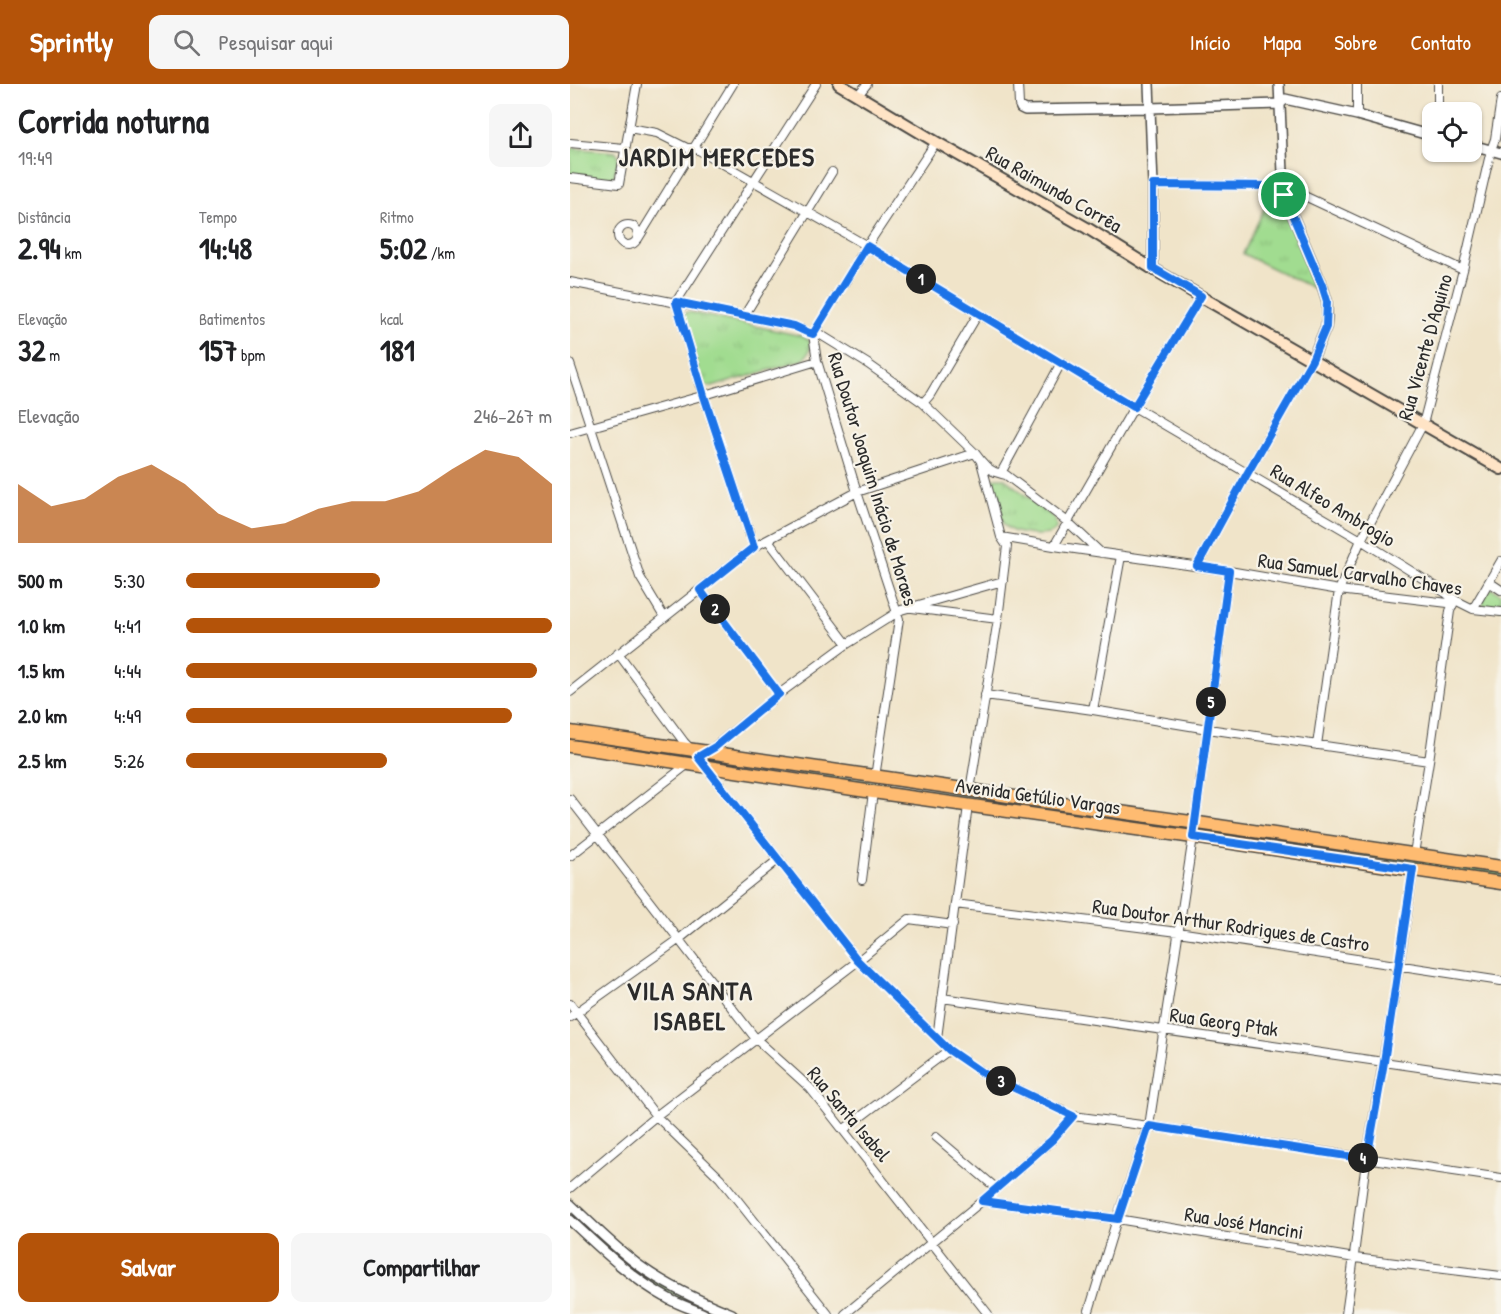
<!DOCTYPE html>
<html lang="pt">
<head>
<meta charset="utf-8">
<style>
	:root { --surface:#fff; --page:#f6f6f6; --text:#202124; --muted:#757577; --accent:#b45309 }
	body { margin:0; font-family:"Patrick Hand",sans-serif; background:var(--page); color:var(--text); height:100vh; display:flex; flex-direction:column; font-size:22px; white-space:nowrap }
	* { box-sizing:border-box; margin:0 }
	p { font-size:20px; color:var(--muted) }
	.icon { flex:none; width:33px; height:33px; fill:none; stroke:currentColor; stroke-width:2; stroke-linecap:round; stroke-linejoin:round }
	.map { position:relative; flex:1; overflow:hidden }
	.sheet { display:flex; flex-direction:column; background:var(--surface); width:570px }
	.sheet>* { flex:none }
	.controls { position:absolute; left:852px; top:18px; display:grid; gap:12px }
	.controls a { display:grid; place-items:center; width:60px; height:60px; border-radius:12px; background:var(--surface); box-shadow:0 2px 4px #0004; font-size:30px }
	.pin { position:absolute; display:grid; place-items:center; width:51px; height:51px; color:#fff; margin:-26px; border:3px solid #fff; border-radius:50%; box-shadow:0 2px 6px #0007 }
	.km { position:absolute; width:30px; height:30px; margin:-15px; border-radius:50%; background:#222; color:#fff; font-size:16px; line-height:30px; text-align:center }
	.round { display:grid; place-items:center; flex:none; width:63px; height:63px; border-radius:12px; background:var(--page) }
	.summary { display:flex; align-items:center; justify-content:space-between; height:102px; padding:0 18px }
	h1 { font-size:33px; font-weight:800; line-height:45px }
	.metrics { display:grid; grid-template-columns:repeat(3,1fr); gap:9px; height:102px; padding:6px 18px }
	.metrics div { display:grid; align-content:center }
	.metrics b { font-size:30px; font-weight:800 }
	.metrics small { font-size:16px; font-weight:400 }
	.metrics p { font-size:16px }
	.chart { height:168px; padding:12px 18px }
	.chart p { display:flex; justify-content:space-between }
	.chart svg { width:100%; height:108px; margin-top:6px; fill:var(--accent); opacity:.7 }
	.cta { display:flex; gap:12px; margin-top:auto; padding:12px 18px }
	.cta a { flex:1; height:69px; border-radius:12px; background:var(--accent); color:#fff; font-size:24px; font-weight:800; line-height:69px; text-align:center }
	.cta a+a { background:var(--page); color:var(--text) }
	ul { padding:0 18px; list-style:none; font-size:20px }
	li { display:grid; grid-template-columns:96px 72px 1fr; align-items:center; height:45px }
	li i { height:15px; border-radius:8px; background:var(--accent) }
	header { display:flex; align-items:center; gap:36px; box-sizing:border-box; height:84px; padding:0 30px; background:var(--accent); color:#fff }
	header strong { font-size:28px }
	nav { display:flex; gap:33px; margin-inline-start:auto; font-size:21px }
	.search { width:420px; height:54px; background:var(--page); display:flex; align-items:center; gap:15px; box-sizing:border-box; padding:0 21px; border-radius:12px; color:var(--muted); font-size:22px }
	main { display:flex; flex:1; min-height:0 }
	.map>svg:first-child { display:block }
	.park { fill:url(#park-tufts); stroke:#66845e; stroke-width:1.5 }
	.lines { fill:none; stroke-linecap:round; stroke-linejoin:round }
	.minor-casing { stroke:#494743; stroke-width:10 }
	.tertiary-casing { stroke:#494743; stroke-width:12 }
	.secondary-casing { stroke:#494743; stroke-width:14 }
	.primary-casing { stroke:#494743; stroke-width:15 }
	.minor { stroke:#fff; stroke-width:8 }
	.tertiary { stroke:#fff; stroke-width:9 }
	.secondary { stroke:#ffe4c6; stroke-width:10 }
	.primary { stroke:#febb71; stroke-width:12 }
	.route-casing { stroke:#fff; stroke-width:12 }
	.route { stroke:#1a73e8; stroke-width:8 }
	.labels { text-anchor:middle; stroke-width:4.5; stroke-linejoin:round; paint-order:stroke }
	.street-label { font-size:20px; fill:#2b2b2b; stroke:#f7f3e8 }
	.district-label { font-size:26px; font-weight:bold; letter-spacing:1.5px; fill:#2b2b2b; stroke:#f7f3e8 }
</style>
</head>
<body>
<header>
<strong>Sprintly</strong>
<div class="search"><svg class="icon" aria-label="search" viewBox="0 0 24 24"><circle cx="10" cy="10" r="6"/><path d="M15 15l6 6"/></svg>Pesquisar aqui</div>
<nav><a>Início</a><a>Mapa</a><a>Sobre</a><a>Contato</a></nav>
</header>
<main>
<section class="sheet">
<div class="summary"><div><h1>Corrida noturna</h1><p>19:49</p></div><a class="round"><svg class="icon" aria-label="share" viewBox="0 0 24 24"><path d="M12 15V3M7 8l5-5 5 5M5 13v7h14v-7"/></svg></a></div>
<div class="metrics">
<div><p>Distância</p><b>2.94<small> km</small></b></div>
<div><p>Tempo</p><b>14:48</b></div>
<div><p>Ritmo</p><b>5:02<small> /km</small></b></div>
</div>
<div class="metrics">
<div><p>Elevação</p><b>32<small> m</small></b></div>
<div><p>Batimentos</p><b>157<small> bpm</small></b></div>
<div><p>kcal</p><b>181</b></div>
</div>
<div class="chart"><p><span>Elevação</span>246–267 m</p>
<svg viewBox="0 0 160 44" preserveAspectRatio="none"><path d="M0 44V20L10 29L20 26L30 17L40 12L50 20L60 32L70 38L80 36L90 30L100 27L110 27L120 23L130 14L140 6L150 9L160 20V44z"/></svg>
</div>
<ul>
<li><b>500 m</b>5:30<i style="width:53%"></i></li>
<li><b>1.0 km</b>4:41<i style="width:100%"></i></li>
<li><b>1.5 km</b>4:44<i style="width:96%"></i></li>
<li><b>2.0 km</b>4:49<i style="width:89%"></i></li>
<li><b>2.5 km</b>5:26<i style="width:55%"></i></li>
</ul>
<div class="cta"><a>Salvar</a><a>Compartilhar</a></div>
</section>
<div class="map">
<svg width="931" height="1230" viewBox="0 0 931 1230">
	<defs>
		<pattern id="park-tufts" width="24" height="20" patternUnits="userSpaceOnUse" patternTransform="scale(1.5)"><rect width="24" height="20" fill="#a1dc90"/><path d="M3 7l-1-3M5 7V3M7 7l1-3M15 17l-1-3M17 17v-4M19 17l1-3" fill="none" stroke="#8bbd7c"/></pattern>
	</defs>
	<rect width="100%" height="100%" fill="#f7f3e8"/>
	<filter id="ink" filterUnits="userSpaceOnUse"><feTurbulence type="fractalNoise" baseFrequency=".0167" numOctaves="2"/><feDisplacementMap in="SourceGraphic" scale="12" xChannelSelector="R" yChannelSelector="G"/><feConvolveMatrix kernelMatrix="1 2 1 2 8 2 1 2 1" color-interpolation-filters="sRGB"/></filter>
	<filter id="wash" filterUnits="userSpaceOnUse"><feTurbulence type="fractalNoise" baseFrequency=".008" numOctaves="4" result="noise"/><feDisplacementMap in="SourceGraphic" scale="24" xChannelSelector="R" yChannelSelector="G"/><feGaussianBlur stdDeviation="1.35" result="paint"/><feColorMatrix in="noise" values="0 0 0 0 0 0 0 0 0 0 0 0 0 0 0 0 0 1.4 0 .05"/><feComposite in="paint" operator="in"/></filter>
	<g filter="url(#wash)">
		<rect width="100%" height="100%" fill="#f0e4c9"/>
		<path class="park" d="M 0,64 L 46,68 L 49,72 L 44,93 L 43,96 L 0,91 Z
			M 703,106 L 709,111 L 749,207 L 673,170 Z
			M 119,228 L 232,252 L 239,256 C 242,265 239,269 233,276 L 142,303 L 132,301 L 113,233 L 115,229 Z
			M 426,394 L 434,394 L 483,433 C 498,457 458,451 446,448 C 441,447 438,444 434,441 L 422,404 L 422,396 Z
			M 919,505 L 923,505 L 931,511 L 931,524 L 913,521 L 912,517 Z
			M 0,651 L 110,670 L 107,672 L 0,657 Z
			M 142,674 L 615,742 L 616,744 L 611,746 L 144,677 Z
			M 630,744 L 931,788 L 931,793 L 629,749 L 628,745 Z
			M 2,1131 L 5,1131 L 30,1154 L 150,1230 L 144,1230 L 112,1216 L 73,1194 L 59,1185 L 2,1133 Z"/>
	</g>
	<g filter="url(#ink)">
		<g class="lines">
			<g class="minor-casing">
				<path id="minor" d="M 448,0 L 449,21 L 451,24
					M 288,11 L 297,0
					M 868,28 L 868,0
					M 787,31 L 787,0
					M 59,44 L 87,49 L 117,64 L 125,64 L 292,159 L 564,323 L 791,456 L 876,509 L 885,516 L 880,527 L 859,677 L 844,770
					M 0,59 L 54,64
					M 0,94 L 49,100 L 67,0
					M 583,101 L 713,102 L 893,186
					M48 151a10 10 0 1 1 20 0a10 10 0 1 1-20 0Z
					M 68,155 L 163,0
					M 0,198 L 224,242 L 237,248 L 251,251 L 298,280 L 353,319 L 405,369 C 410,376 416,385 425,388 C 428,389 432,390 436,391 L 499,439 L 531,469
					M 174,232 L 262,88
					M 243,250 L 247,277 L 287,408 L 329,535 L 305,693
					M 243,250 L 297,162 L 366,58
					M 0,280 L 70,493 L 94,533
					M 353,319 L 360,311 L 408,230
					M 0,349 L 128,313 L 247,277
					M 431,389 L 491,279
					M 431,453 L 484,462 L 659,487 L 769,506 L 878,519 L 885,516 L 903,525 L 931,528
					M 198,456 L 277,560
					M 484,462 L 564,323 L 631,212
					M 184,463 L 134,312 L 106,218 L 246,0
					M 627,482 L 677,390 L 742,276
					M 919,498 L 931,506
					M 130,506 L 209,610
					M 342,524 L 428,535
					M 903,525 L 931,477
					M 48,569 L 114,658 L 128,673 L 288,877 L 379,966 L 411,988 L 503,1032 L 579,1042 L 931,1094
					M 0,608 L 184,463 L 287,408 L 405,369
					M 415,611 L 523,626 L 638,645 L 859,677
					M 523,626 L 551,472
					M 747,661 L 769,506 L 791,456 L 853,340 L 893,186 L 921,66 L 925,55 L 931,15
					M 138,668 L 209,610 L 277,560 L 331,526 L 433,497
					M 400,706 L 428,535 L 437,462 L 431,453 L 411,378
					M 0,715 L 186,955 L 240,1004 L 418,1230
					M 0,772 L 118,680
					M 292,796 L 303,708
					M 385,820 L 608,848 L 931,897
					M 372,914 L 931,995
					M 0,920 L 86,1032 L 150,1094 L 258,1230
					M 0,933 L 108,856 L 209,775
					M 367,954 L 398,722
					M 273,1046 L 379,966
					M 366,1053 L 426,1104
					M 0,1104 L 86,1032 L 288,877 L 339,835 L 383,841
					M 412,1117 L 547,1135 L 785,1174 L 931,1192
					M 275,1230 L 412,1117 L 482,1056 L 503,1032
					M 518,1230 L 547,1135 L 579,1042 L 623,753 L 659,487
					M 776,1230 C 784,1178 789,1125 797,1072 C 813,977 831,881 843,785"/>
			</g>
			<g class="tertiary-casing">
				<path id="tertiary" d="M 579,0 L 583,101 L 583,185
					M 709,0 L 714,111 L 752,201 L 757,217 L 757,232 L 756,243 L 742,276
					M 451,24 L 455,26 L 580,24 L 710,20 L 715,15 L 787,31 L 862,52
					M 902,61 L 931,69
					M 0,1120 C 22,1141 43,1162 67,1180 C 95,1201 129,1217 162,1230
					M 0,1136 C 31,1165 62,1195 99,1215 C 110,1221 123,1225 134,1230"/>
			</g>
			<g class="secondary-casing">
				<path id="secondary" d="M 269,0 L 366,58 L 517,144 L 583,185 L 931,385"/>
			</g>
			<g class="primary-casing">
				<path id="primary" d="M 0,648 L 400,706 L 457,715 L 635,740 L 931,783
					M 0,662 L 303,708 L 623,753 L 931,799"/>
			</g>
			<use href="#minor" class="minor"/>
			<use href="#tertiary" class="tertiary"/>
			<use href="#secondary" class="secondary"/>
			<use href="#primary" class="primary"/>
		</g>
	</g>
	<g class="lines" filter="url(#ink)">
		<g class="route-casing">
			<path id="route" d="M 583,101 L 714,102 L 714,111 L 752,201 L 757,217 L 756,243 L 742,276 L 677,390 L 627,482 L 659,487 L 623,753 L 843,785 L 814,978 L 797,1075 L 579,1042 L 548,1135 L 412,1117 L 482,1056 L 503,1032 L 411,988 L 379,966 L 288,877 L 128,673 L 145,663 L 209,610 L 130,506 L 184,463 L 134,312 L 106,218 L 224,242 L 237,248 L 243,250 L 297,162 L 564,323 L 631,212 L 583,184 Z"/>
		</g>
		<use href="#route" class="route"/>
	</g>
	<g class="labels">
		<g class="street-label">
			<text transform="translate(484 105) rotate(30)" y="7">Rua Raimundo Corrêa</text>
			<text transform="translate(855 263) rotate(-74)" y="7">Rua Vicente D'Aquino</text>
			<text transform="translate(303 395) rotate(73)" y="7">Rua Doutor Joaquim Inácio de Moraes</text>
			<text transform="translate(763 421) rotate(31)" y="7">Rua Alfeo Ambrogio</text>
			<text transform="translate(790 490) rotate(8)" y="7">Rua Samuel Carvalho Chaves</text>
			<text transform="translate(468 712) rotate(8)" y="7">Avenida Getúlio Vargas</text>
			<text transform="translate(661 841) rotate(8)" y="7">Rua Doutor Arthur Rodrigues de Castro</text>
			<text transform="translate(654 938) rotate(8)" y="7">Rua Georg Ptak</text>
			<text transform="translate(279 1030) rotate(50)" y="7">Rua Santa Isabel</text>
			<text transform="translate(674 1139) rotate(9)" y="7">Rua José Mancini</text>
		</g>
		<g class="district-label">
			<text x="147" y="82">JARDIM MERCEDES</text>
			<text x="120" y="916">VILA SANTA<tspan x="120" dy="30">ISABEL</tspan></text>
		</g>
	</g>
</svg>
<div class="controls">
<a><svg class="icon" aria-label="locate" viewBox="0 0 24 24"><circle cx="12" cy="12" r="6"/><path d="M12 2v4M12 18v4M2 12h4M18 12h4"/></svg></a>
</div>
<div class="pin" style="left:714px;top:111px;background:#1e9e55"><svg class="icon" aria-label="arrive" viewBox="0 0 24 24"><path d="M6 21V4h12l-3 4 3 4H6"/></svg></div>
<b class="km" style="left:351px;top:195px">1</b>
<b class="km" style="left:145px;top:525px">2</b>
<b class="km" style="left:431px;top:997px">3</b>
<b class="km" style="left:793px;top:1074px">4</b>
<b class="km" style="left:641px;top:618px">5</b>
</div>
</main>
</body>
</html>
